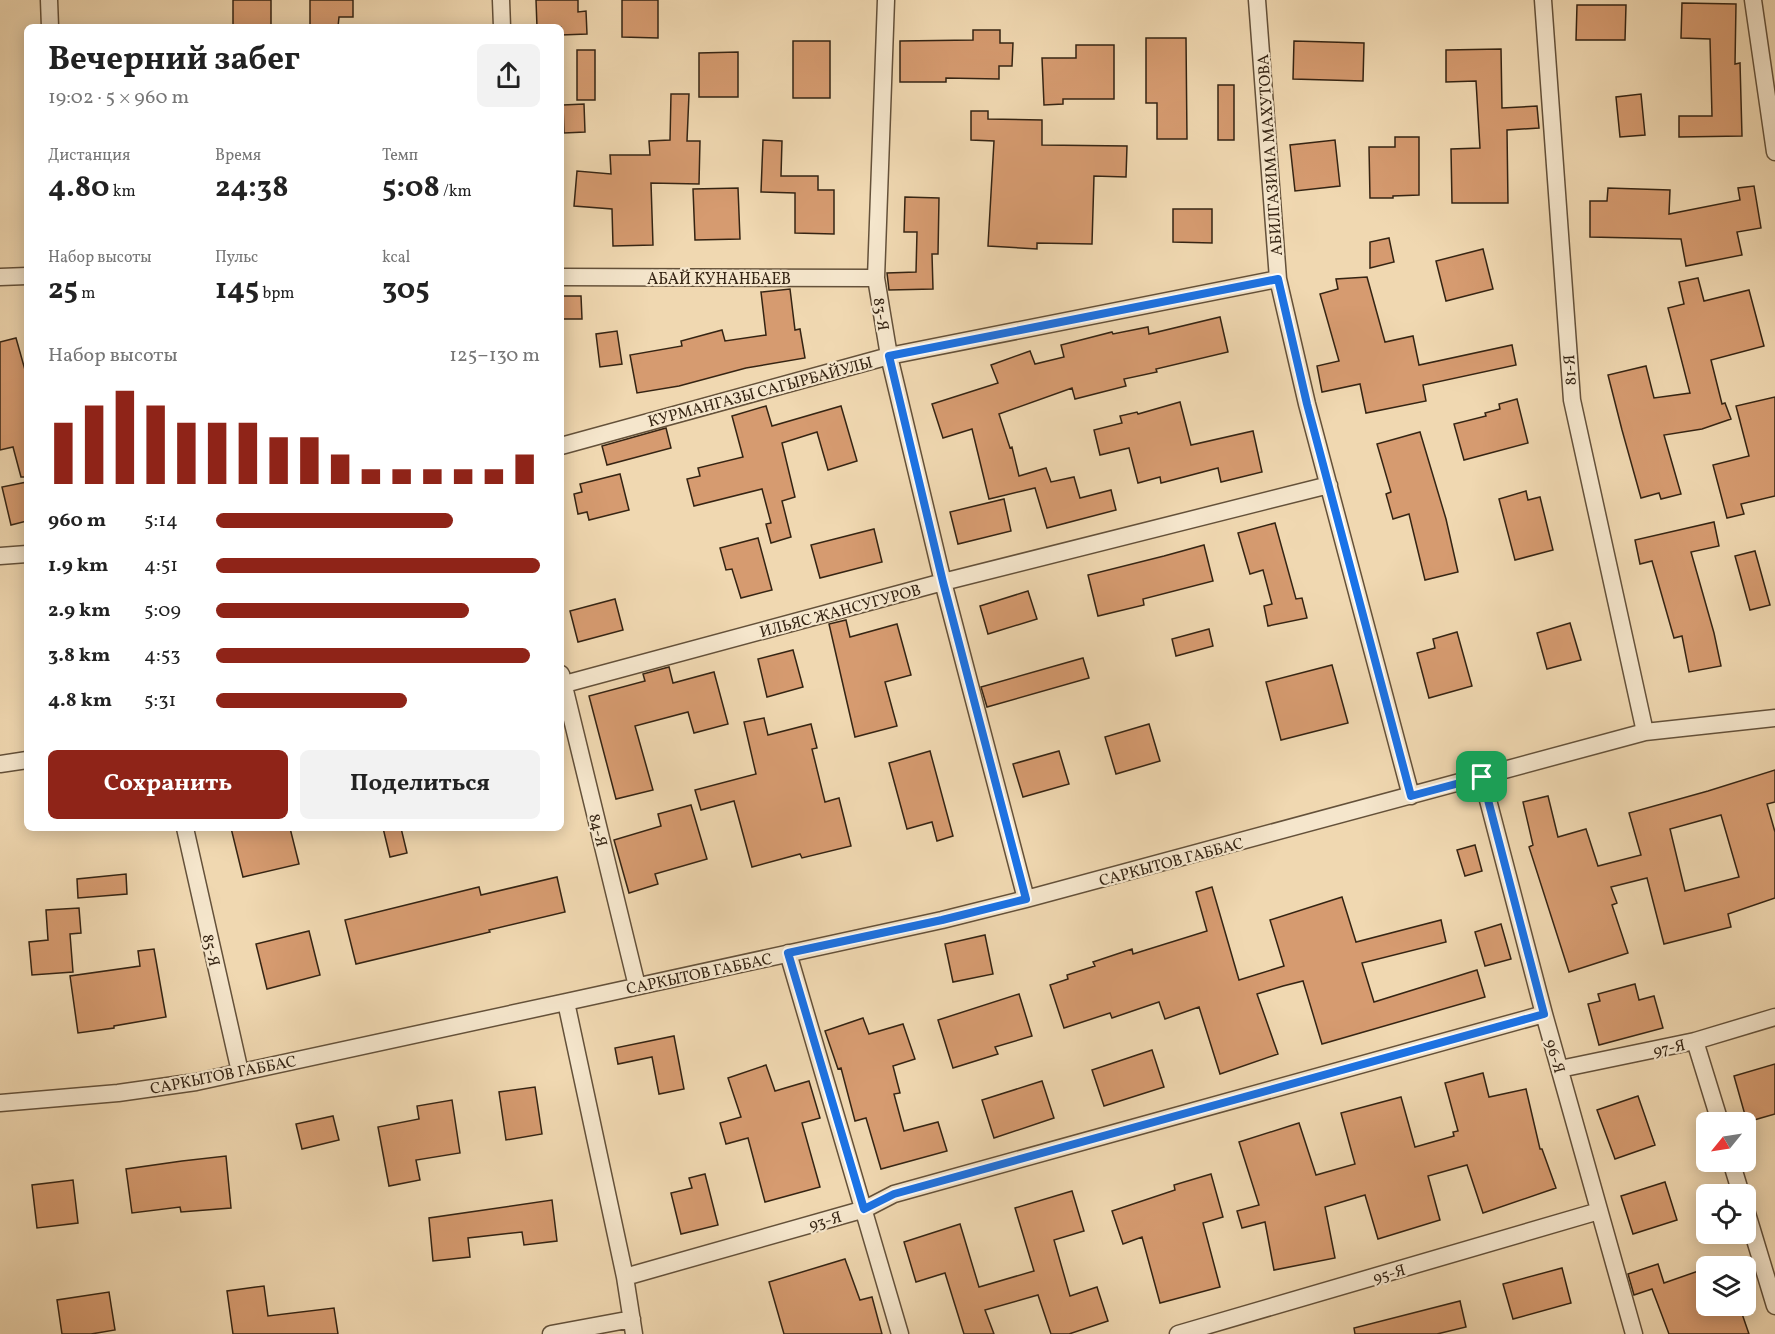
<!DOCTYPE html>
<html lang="ru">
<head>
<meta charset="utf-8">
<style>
	:root { --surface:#fff; --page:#f2f2f2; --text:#222; --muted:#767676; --accent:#8f2418 }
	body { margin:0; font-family:Vollkorn,serif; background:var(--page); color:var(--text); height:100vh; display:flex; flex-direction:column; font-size:22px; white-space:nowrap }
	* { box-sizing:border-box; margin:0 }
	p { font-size:20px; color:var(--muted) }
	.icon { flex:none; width:33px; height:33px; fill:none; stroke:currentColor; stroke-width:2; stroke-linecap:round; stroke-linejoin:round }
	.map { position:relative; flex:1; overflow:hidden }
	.sheet { position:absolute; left:24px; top:24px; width:540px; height:807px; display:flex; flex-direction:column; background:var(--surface); border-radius:9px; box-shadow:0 3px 15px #0003 }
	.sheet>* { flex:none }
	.needle { width:39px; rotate:240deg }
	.fabs { position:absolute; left:1696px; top:1112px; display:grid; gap:12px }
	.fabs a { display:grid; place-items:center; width:60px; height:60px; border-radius:9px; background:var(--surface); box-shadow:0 3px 15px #0003; font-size:30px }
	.pin { position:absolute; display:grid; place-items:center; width:51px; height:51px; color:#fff; margin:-26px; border-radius:12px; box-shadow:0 3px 9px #0006 }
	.round { display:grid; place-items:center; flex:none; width:63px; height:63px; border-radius:9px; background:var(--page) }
	.headline { display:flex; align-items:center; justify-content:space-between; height:102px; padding:0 24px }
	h1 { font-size:33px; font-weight:700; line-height:45px }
	.stats { display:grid; grid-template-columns:repeat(3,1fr); gap:9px; height:102px; padding:6px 24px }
	.stats div { display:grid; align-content:center }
	.stats b { font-size:30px; font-weight:700 }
	.stats small { font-size:16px; font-weight:400 }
	.stats p { font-size:16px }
	.chart { height:168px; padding:12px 24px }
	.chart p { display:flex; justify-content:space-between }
	.chart svg { width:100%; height:108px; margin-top:6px; stroke:var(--accent); stroke-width:6 }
	.action { display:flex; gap:12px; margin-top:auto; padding:12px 24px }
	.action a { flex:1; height:69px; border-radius:9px; background:var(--accent); color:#fff; font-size:24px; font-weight:700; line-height:69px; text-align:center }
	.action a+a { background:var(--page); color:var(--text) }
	ul { padding:0 24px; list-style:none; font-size:20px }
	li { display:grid; grid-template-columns:96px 72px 1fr; align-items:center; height:45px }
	li i { height:15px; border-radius:8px; background:var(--accent) }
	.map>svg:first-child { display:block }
	.building { fill:#d69b70; stroke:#352413; stroke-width:1.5; fill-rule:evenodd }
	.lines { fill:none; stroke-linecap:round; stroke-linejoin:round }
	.street-casing { stroke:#64513a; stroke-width:19 }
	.street { stroke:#f5e6cc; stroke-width:16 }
	.route-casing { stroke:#fff; stroke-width:12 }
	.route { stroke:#1a73e8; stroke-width:8 }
	.labels { text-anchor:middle; stroke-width:4.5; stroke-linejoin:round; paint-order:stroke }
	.street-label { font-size:16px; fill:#352413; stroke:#f5e6cc }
</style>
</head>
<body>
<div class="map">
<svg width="1775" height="1334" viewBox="0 0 1775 1334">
	<rect width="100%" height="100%" fill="#f0d8b1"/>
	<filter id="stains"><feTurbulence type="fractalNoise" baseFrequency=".00333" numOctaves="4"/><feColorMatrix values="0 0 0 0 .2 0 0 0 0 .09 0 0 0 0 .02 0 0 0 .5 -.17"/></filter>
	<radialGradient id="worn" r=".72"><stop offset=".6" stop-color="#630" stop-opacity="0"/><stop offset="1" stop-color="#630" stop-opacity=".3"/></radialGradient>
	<path class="building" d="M 233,0 L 271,0 L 271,27 L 233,27 Z
		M 310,0 L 353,0 L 353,17 L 339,17 L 338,27 L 310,27 Z
		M 536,0 L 578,0 L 578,12 L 586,11 L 587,34 L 561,35 L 561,27 L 537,27 Z
		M 622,0 L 658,0 L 658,38 L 622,37 Z
		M 1682,3 L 1736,4 L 1735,64 L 1740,63 L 1742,136 L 1679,137 L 1679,116 L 1712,116 L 1710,39 L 1681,38 Z
		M 1577,5 L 1626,5 L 1625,40 L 1576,40 Z
		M 973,30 L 1000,30 L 1000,43 L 1013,43 L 1012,66 L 999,66 L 999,79 L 946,78 L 946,82 L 900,82 L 900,41 L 973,40 Z
		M 1146,38 L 1186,38 L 1187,139 L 1157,139 L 1157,103 L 1146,103 Z
		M 793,41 L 830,41 L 830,98 L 793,98 Z
		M 1294,41 L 1364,43 L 1363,81 L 1293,79 Z
		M 1076,45 L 1114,45 L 1114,99 L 1063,99 L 1063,104 L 1044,105 L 1042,58 L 1076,58 Z
		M 1501,49 L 1502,108 L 1537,106 L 1539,128 L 1507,130 L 1508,203 L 1452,203 L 1451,149 L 1480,148 L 1476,81 L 1446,82 L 1446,50 Z
		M 577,50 L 595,50 L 595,100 L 577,100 Z
		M 738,52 L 738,97 L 699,97 L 699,53 Z
		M 1218,85 L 1234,85 L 1234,140 L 1218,140 Z
		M 671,94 L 689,94 L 687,141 L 700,141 L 699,184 L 651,183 L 653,245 L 613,246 L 612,209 L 574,206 L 577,171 L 611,174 L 610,155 L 650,155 L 649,141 L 670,140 Z
		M 1641,94 L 1645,135 L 1620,137 L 1616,97 Z
		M 584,104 L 585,132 L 564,133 L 563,105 Z
		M 971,111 L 988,111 L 988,119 L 1042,120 L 1042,145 L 1127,146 L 1126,177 L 1094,176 L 1092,244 L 1037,243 L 1037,249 L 988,246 L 994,141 L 971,140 Z
		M 1395,137 L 1419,137 L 1419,195 L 1393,196 L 1393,198 L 1370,198 L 1369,147 L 1395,147 Z
		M 763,140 L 782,141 L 781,176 L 818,176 L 818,190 L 834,190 L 834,234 L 795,233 L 795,193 L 761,192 Z
		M 1335,140 L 1340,186 L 1295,191 L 1290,145 Z
		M 1754,186 L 1761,228 L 1737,232 L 1742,255 L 1686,266 L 1681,239 L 1590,237 L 1590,201 L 1607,201 L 1608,188 L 1670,190 L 1669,214 L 1740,200 L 1738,188 Z
		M 738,188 L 740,239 L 695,240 L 693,189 Z
		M 905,197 L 939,198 L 938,254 L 932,254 L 933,289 L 889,290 L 887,273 L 916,272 L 917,232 L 904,232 Z
		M 1173,209 L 1212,209 L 1212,243 L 1173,242 Z
		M 1389,238 L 1394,262 L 1370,268 L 1370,242 Z
		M 1483,249 L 1493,289 L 1446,301 L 1436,261 Z
		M 1367,277 L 1385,342 L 1413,336 L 1419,365 L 1512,345 L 1516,365 L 1423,385 L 1426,401 L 1366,413 L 1360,384 L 1322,392 L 1317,366 L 1339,361 L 1320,294 L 1338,289 L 1336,279 Z
		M 1698,278 L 1704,301 L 1749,290 L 1764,346 L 1711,360 L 1722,404 L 1725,403 L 1731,419 L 1702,429 L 1664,435 L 1681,494 L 1661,499 L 1659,493 L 1641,498 L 1622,430 L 1608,375 L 1646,366 L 1654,398 L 1690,393 L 1668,308 L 1684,304 L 1679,282 Z
		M 790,289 L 795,330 L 800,329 L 805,358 L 746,368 L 679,386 L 637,393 L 630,355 L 682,346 L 681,341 L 722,330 L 725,341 L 766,335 L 761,292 Z
		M 561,296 L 581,296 L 582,319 L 561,319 Z
		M 1220,317 L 1228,352 L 1156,369 L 1157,372 L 1124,379 L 1126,386 L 1075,399 L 1072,388 L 999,414 L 1010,448 L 1012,447 L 1019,476 L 1046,468 L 1051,482 L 1074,477 L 1080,498 L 1111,490 L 1116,510 L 1047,528 L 1035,488 L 989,499 L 972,429 L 943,438 L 932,404 L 998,383 L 991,365 L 1030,351 L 1035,364 L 1064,357 L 1061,345 L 1112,332 L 1113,334 L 1148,327 L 1149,334 Z
		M 617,331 L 622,364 L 600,367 L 596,334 Z
		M 16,338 L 27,377 L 27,477 L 21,477 L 13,447 L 0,450 L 0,342 Z
		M 1775,397 L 1775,496 L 1741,504 L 1744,514 L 1727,518 L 1713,465 L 1749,456 L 1736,406 Z
		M 1517,399 L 1528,443 L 1464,460 L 1454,424 L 1486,416 L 1485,413 L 1500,409 L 1499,404 Z
		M 1180,402 L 1191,445 L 1253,431 L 1262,472 L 1221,482 L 1218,468 L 1161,483 L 1160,477 L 1138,483 L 1129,448 L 1100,455 L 1094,430 L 1122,423 L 1120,416 L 1137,412 L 1138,414 Z
		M 766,406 L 772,426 L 841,406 L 857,461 L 828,470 L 817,432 L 782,443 L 795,497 L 782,501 L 791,537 L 771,543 L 766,524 L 771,523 L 762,489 L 694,506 L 687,479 L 700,476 L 698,468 L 743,457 L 732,416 Z
		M 666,428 L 671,448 L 607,465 L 602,446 Z
		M 1420,432 L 1446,519 L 1458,572 L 1425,580 L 1409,514 L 1393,519 L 1386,494 L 1391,492 L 1377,444 Z
		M 620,474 L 629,510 L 589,520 L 587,512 L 578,514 L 574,494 L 582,492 L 580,484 Z
		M 27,482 L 27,521 L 11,525 L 2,487 Z
		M 1526,491 L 1528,500 L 1540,497 L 1553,550 L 1515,560 L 1499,499 Z
		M 1004,499 L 1011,531 L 958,544 L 950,512 Z
		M 1714,522 L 1719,546 L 1691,552 L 1714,633 L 1721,666 L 1689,672 L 1682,636 L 1674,638 L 1652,561 L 1640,564 L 1635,540 Z
		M 1275,523 L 1296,599 L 1302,598 L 1307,618 L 1268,626 L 1264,606 L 1272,604 L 1263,570 L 1250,574 L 1238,533 Z
		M 874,529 L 882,562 L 820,578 L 811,545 Z
		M 758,538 L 772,590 L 741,598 L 732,569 L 726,570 L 720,548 Z
		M 1204,545 L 1213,581 L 1143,599 L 1144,605 L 1098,616 L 1088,575 L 1164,556 Z
		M 1755,551 L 1770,605 L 1750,610 L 1735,556 Z
		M 1028,591 L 1037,619 L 988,634 L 980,606 Z
		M 615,599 L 623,630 L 578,642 L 570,611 Z
		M 846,620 L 850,637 L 897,624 L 911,675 L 885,682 L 897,726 L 855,737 L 829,624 Z
		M 1570,623 L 1581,660 L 1547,669 L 1537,633 Z
		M 1209,629 L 1213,646 L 1176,656 L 1172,639 Z
		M 1457,632 L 1472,686 L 1429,698 L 1417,653 L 1435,648 L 1433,639 Z
		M 793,650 L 803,687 L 767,697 L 758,659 Z
		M 1083,658 L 1089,678 L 987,707 L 981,687 Z
		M 1332,665 L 1348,723 L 1281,740 L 1266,682 Z
		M 669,667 L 673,683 L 714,672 L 728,724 L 694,733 L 688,712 L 635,726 L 653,790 L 616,799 L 589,696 L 645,681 L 643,674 Z
		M 764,718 L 768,735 L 811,724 L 817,748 L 812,749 L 825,802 L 839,798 L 851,846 L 802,858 L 800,854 L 752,867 L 734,801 L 701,810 L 695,790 L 756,774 L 744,722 Z
		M 1149,724 L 1160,761 L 1116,774 L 1105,737 Z
		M 930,751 L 953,836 L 937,841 L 932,822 L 907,829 L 889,763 Z
		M 1059,751 L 1069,784 L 1023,797 L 1013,764 Z
		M 1775,770 L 1775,802 L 1767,804 L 1775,832 L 1775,898 L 1728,914 L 1731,927 L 1664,944 L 1647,878 L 1611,887 L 1617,903 L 1612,905 L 1628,953 L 1569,972 L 1529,847 L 1533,845 L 1523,802 L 1548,796 L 1558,837 L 1586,829 L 1598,866 L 1641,855 L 1629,813 L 1708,791 ZM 1721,815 L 1739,877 L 1685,891 L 1670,829 Z
		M 691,805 L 707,859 L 655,874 L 658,884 L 629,893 L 614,840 L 661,826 L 658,814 Z
		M 231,828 L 290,828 L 299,864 L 243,877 Z
		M 383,828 L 401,828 L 407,853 L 390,857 Z
		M 1475,845 L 1482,871 L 1465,876 L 1457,850 Z
		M 126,874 L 127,894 L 78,898 L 77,879 Z
		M 557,877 L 565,912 L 489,930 L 490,932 L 356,964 L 345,920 L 479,887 L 481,895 Z
		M 1212,887 L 1239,980 L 1284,966 L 1270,920 L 1342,897 L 1356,942 L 1441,920 L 1446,942 L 1362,963 L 1374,1002 L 1477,970 L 1485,997 L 1322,1044 L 1303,981 L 1283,986 L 1257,994 L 1278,1054 L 1220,1074 L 1199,1007 L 1165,1019 L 1159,1002 L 1112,1018 L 1110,1013 L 1064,1028 L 1050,985 L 1068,979 L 1067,975 L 1095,966 L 1093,962 L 1132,949 L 1133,954 L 1207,931 L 1196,892 Z
		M 79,908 L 81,933 L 70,934 L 73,972 L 32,975 L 29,942 L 48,940 L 46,910 Z
		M 1501,924 L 1511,959 L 1485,966 L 1475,932 Z
		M 309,931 L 320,975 L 267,989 L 256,944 Z
		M 985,935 L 993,974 L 953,982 L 945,944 Z
		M 154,949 L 166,1017 L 114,1026 L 114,1028 L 78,1033 L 70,976 L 140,966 L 138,951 Z
		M 1635,984 L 1639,1000 L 1654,996 L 1663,1028 L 1599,1045 L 1588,1004 L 1600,1001 L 1598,994 Z
		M 1019,994 L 1032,1036 L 995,1047 L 998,1054 L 953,1068 L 938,1020 Z
		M 863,1018 L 869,1034 L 903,1024 L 915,1059 L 893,1066 L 900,1093 L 894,1094 L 904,1131 L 938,1122 L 947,1151 L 881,1169 L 866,1118 L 855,1121 L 841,1068 L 838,1069 L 825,1031 Z
		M 674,1036 L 684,1089 L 659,1094 L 652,1057 L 618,1064 L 615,1048 Z
		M 1152,1050 L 1164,1087 L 1104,1106 L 1092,1070 Z
		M 1775,1064 L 1775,1114 L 1747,1122 L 1734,1076 Z
		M 766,1065 L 775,1091 L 809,1081 L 820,1118 L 802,1123 L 820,1187 L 765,1202 L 748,1138 L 726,1144 L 720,1123 L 741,1117 L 728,1078 Z
		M 1483,1073 L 1489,1097 L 1526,1089 L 1540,1149 L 1542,1149 L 1556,1188 L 1483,1213 L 1467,1165 L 1428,1176 L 1440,1220 L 1378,1239 L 1365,1195 L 1325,1207 L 1335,1258 L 1274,1270 L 1265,1222 L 1242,1228 L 1237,1211 L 1259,1205 L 1239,1142 L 1299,1123 L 1316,1175 L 1355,1164 L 1341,1113 L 1401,1097 L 1415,1147 L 1454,1136 L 1453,1132 L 1458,1131 L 1445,1083 Z
		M 1042,1081 L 1054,1118 L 994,1138 L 982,1100 Z
		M 535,1087 L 542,1134 L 506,1140 L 499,1092 Z
		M 1638,1096 L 1655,1145 L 1615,1159 L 1597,1110 Z
		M 452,1100 L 460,1153 L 416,1160 L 420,1180 L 389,1186 L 378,1127 L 419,1119 L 417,1106 Z
		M 333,1116 L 339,1140 L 302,1149 L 296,1124 Z
		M 226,1156 L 231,1208 L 181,1212 L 180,1207 L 132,1213 L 126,1169 L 182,1161 Z
		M 705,1174 L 718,1225 L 681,1234 L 671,1193 L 692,1188 L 689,1178 Z
		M 1211,1174 L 1223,1217 L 1203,1223 L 1220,1287 L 1160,1303 L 1142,1237 L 1123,1244 L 1112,1211 L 1175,1190 L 1174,1185 Z
		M 73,1180 L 78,1223 L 37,1228 L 32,1185 Z
		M 1665,1182 L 1677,1220 L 1633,1234 L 1621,1196 Z
		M 1072,1191 L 1084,1231 L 1054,1240 L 1070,1296 L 1097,1287 L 1108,1321 L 1069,1334 L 1051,1334 L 1038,1295 L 985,1310 L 994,1334 L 964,1334 L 945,1273 L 916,1282 L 904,1242 L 960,1224 L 979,1287 L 1034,1271 L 1015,1208 Z
		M 552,1200 L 557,1241 L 524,1245 L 522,1232 L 468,1238 L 470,1257 L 433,1261 L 429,1218 Z
		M 845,1259 L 860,1300 L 872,1297 L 882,1334 L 784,1334 L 769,1282 Z
		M 1658,1264 L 1664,1283 L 1707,1268 L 1707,1305 L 1739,1305 L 1749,1334 L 1669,1334 L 1652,1289 L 1634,1295 L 1628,1274 Z
		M 1562,1268 L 1571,1303 L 1513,1319 L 1503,1284 Z
		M 264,1286 L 268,1316 L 334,1308 L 338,1334 L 233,1334 L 227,1291 Z
		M 109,1292 L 115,1330 L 91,1334 L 62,1334 L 57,1300 Z
		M 1460,1301 L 1466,1327 L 1437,1334 L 1355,1334 L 1354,1328 Z"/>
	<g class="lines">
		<g class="street-casing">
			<path id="street" d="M 49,0 L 50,27
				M 501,0 L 502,27
				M 886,0 L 876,278 L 889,356 L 943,582 L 1026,899
				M 1257,0 L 1278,279 L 1307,404 L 1411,796
				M 1543,0 L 1572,400 L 1645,732
				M 1753,0 L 1775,152
				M 0,277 L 27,276
				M 561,277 L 876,278
				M 561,446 L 889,356 L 1278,279
				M 0,556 L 27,554
				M 561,674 L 637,986
				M 561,685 L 943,582 L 1329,485
				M 0,764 L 27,760
				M 1482,777 L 1544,1014 L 1634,1334
				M 185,828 L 240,1072
				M 788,953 L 900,1334
				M 566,1002 L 625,1277 L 634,1334
				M 1695,1041 L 1720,1122
				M 1560,1069 L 1695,1041 L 1775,1017
				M 0,1103 L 118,1093 L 196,1082 L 566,1002 L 942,920 L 1026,899 L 1645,732 L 1775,718
				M 1731,1161 L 1741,1194
				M 1746,1210 L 1775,1306
				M 625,1277 L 865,1209 L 894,1194 L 1544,1014
				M 551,1334 L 632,1319
				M 1178,1334 L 1599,1211"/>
		</g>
		<use href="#street" class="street"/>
	</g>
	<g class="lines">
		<g class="route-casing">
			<path id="route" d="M 1278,279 L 1307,404 L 1411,796 L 1482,777 L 1544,1014 L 894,1194 L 864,1209 L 788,953 L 942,920 L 1026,899 L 943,582 L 889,356 Z"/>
		</g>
		<use href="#route" class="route"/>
	</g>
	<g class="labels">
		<g class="street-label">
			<text transform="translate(1269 155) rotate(-94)" y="6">АБИЛГАЗИМА МАХУТОВА</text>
			<text x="719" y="284">АБАЙ КУНАНБАЕВ</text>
			<text transform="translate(882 314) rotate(81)" y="6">83-Я</text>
			<text transform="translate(1569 370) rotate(-94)" y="6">81-Я</text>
			<text transform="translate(760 391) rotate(-15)" y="6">КУРМАНГАЗЫ САГЫРБАЙУЛЫ</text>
			<text transform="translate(840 610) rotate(-15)" y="6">ИЛЬЯС ЖАНСУГУРОВ</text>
			<text transform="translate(599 830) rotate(76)" y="6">84-Я</text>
			<text transform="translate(1171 861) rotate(-15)" y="6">САРКЫТОВ ГАББАС</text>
			<text transform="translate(212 950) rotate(77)" y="6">85-Я</text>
			<text transform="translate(699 973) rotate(-12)" y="6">САРКЫТОВ ГАББАС</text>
			<text transform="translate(1669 1047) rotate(-12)" y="6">97-Я</text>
			<text transform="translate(1556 1056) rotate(74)" y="6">96-Я</text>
			<text transform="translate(223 1074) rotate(-11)" y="6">САРКЫТОВ ГАББАС</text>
			<text transform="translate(825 1220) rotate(-16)" y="6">93-Я</text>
			<text transform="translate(1389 1273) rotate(-16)" y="6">95-Я</text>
		</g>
	</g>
	<rect width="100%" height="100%" filter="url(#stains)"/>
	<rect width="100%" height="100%" fill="url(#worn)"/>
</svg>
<div class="fabs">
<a><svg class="needle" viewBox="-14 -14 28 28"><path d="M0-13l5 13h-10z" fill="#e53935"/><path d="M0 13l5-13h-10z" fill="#767676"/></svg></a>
<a><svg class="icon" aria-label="locate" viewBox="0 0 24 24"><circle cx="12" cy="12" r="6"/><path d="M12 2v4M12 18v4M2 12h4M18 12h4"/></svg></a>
<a><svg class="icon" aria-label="layers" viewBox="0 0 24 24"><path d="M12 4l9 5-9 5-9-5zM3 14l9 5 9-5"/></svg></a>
</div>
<div class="pin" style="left:1482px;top:777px;background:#1e9e55"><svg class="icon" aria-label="arrive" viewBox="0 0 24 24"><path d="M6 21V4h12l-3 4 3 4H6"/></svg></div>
<section class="sheet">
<div class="headline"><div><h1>Вечерний забег</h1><p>19:02 · 5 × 960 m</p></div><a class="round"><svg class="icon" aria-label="share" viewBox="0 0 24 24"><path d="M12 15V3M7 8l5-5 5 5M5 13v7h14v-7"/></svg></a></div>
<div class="stats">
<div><p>Дистанция</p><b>4.80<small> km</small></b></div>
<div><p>Время</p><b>24:38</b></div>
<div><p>Темп</p><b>5:08<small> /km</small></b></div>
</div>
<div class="stats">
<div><p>Набор высоты</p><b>25<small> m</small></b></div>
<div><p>Пульс</p><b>145<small> bpm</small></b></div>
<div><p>kcal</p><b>305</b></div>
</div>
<div class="chart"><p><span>Набор высоты</span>125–130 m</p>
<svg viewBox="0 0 160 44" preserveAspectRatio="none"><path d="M5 44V19M15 44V12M25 44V6M35 44V12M45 44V19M55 44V19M65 44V19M75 44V25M85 44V25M95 44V32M105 44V38M115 44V38M125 44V38M135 44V38M145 44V38M155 44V32"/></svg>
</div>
<ul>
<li><b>960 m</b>5:14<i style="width:73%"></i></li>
<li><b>1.9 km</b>4:51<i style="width:100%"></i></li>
<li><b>2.9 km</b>5:09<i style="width:78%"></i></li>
<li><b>3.8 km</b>4:53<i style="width:97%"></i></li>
<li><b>4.8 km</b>5:31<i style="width:59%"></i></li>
</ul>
<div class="action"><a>Сохранить</a><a>Поделиться</a></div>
</section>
</div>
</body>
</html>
